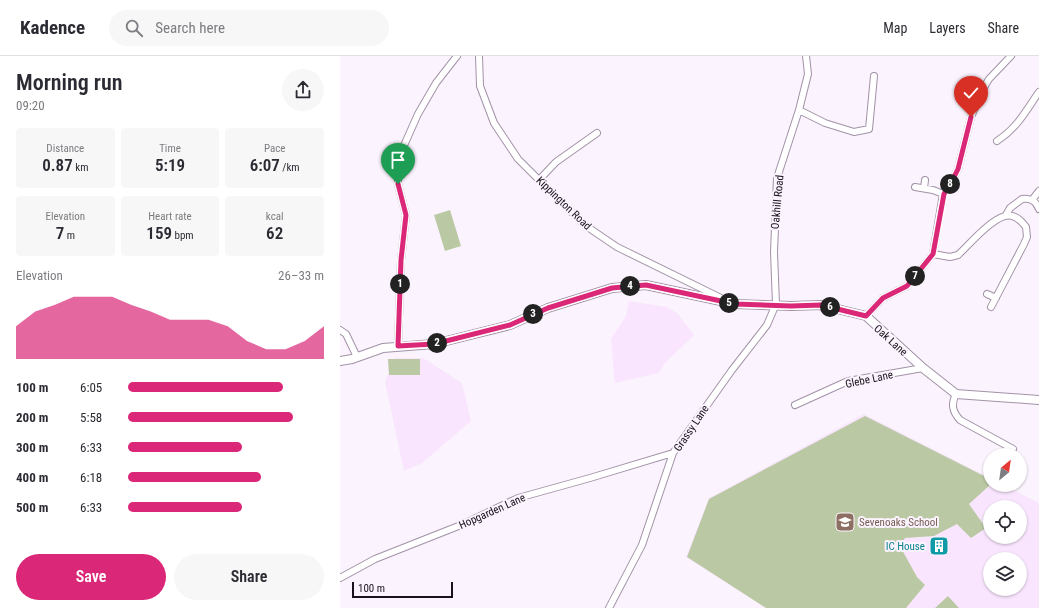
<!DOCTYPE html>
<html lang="en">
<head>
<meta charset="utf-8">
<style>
	:root { --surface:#fff; --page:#f7f7f7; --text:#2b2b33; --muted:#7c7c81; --line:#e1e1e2; --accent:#db2777 }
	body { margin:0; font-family:"Roboto Condensed",sans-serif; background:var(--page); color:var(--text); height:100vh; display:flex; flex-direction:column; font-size:15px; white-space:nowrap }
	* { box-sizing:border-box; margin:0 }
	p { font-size:13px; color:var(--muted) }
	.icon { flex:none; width:22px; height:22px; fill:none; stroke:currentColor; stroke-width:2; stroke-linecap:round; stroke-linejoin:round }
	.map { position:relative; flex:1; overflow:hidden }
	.drawer { display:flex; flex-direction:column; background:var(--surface); width:340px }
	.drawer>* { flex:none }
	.needle { width:26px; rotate:29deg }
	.buttons { position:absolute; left:643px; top:392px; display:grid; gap:8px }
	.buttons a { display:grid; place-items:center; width:44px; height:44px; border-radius:50%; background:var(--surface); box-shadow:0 1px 3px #0004; font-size:20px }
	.scale { position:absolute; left:12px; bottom:10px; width:101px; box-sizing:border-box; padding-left:4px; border:2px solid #19131b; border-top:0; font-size:11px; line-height:14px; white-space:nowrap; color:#19131b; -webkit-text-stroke:3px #fbf3fd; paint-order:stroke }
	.pin { position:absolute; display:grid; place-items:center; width:34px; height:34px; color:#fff; margin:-41px -17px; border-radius:50% 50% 50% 0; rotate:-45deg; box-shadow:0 0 4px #0007 }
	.pin .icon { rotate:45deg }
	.km { position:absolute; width:20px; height:20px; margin:-10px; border-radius:50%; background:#222; color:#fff; font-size:11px; line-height:20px; text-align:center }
	.round { display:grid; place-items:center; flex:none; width:42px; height:42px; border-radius:21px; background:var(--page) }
	.headline { display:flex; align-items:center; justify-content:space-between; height:68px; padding:0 16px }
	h1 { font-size:22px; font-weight:600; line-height:30px }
	.figures { display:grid; grid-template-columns:repeat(3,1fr); gap:6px; height:68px; padding:4px 16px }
	.figures div { display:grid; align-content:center; border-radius:4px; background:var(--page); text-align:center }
	.figures b { font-size:17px; font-weight:600 }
	.figures small { font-size:11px; font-weight:400 }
	.figures p { font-size:11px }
	.chart { height:112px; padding:8px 16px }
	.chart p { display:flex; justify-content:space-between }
	.chart svg { width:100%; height:72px; margin-top:4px; fill:var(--accent); opacity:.7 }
	.primary-button { display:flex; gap:8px; margin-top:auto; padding:8px 16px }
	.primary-button a { flex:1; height:46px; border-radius:24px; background:var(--accent); color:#fff; font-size:16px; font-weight:600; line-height:46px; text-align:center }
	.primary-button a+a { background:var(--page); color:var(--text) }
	ul { padding:0 16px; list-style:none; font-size:13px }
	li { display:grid; grid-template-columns:64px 48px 1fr; align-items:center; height:30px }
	li i { height:10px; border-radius:5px; background:var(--accent) }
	header { display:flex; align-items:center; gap:24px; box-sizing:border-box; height:56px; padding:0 20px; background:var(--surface); border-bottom:1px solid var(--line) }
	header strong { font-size:19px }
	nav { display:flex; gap:22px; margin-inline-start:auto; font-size:14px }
	.search { width:280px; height:36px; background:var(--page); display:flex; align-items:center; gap:10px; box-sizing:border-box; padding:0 14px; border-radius:22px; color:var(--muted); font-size:15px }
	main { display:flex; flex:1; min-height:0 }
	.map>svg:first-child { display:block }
	.built { fill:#f9e6fe; fill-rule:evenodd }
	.green { fill:#bac9a4 }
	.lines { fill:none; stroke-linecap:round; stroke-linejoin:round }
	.minor-casing { stroke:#a392a8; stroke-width:8 }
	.tertiary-casing { stroke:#a392a8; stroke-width:10 }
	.minor { stroke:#fff; stroke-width:6 }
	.tertiary { stroke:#fff; stroke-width:8 }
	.route-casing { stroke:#fff; stroke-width:8 }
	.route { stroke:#db2777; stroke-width:5 }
	.labels { text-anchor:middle; stroke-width:4; stroke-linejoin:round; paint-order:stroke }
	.street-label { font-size:11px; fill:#19131b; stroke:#fbf3fd }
	.education-label { font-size:11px; fill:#785e54; stroke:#fbf3fd; text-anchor:start }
	.culture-label { font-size:11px; fill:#0d838f; stroke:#fbf3fd; text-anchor:end }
</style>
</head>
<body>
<header>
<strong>Kadence</strong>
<div class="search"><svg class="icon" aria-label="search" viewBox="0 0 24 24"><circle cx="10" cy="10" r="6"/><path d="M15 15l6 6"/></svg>Search here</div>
<nav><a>Map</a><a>Layers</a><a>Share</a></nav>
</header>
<main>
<section class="drawer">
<div class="headline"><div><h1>Morning run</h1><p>09:20</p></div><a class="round"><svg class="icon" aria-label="share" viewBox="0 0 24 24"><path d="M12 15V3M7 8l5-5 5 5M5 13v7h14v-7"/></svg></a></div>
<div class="figures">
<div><p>Distance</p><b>0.87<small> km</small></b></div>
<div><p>Time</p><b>5:19</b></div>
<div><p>Pace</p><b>6:07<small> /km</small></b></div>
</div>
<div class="figures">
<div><p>Elevation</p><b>7<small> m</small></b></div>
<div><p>Heart rate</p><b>159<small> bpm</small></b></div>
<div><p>kcal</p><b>62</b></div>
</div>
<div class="chart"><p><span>Elevation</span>26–33 m</p>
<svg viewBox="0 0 160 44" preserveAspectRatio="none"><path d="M0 44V24L10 15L20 11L30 6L40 6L50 6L60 11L70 15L80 20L90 20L100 20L110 24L120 33L130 38L140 38L150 33L160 24V44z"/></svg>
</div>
<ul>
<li><b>100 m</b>6:05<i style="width:79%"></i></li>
<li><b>200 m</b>5:58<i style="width:84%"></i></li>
<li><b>300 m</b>6:33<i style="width:58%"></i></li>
<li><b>400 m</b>6:18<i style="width:68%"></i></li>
<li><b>500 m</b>6:33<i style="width:58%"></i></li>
</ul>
<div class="primary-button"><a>Save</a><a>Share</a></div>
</section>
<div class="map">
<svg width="699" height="552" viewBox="0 0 699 552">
	<rect width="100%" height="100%" fill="#fbf3fd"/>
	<path class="built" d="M 289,245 L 327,251 L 338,258 L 354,279 L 324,308 L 319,317 L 275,327 L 271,283 L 286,260 Z
		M 55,302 L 83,302 L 122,327 L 131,365 L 82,407 L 64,415 L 45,326 Z
		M 524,358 L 650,422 L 650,429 L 663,429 L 699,447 L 699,552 L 426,552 L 346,501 L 369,442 ZM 650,451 L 680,451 L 680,481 L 650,481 ZM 650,503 L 680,503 L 680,533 L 650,533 Z"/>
	<path class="green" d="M 110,154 L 121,190 L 105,195 L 94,159 Z
		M 48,303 L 80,303 L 80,319 L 49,319 Z
		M 525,360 L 650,423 L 650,429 L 629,448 L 646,472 L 631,482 L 617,468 L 594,480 L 565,482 L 563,485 L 563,491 L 561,492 L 577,521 L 585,529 L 566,552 L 426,552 L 347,501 L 369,443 Z
		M 608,540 L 619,552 L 595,552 Z"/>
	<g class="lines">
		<g class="minor-casing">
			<path id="minor" d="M 139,0 L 140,30 L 154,67 L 178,103 L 228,153 L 246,170 L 277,191 L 383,243
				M 459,54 L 485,67 L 514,76 L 529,73 L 534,20
				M 657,85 C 678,71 685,56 699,36
				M 199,124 L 216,106 L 257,77
				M 575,131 L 593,134 L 603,138
				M 584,132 L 585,124
				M 692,144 L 699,135
				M 666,159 L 670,152 L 682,143 C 691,142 696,145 699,153
				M 593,198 L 610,201 L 618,199 C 629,189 657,155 672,160 C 678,161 682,166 686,171 L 687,181 L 684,188 L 651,251
				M 647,238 L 656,242
				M 526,260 L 543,242 L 567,230 L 593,198 L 603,138 L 615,119 L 618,113 L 631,61 L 643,33 L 649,23 L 671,0
				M 0,274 L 6,278 L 17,301
				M 58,290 L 61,204 L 66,159 L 58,128 L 58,103 L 78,58 L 96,27 L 117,0
				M 616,338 C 611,348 612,355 620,364 L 673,393
				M 455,349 L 508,325 L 583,312
				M 0,522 L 35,503 L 121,469 L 178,442 L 250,422 L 333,397
				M 269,552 L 302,489 L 333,397 L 392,314 L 427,269 L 436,248 L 434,196 L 437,122 L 459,54 L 468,18 L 466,0"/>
		</g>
		<g class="tertiary-casing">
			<path id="tertiary" d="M 0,305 L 12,303 L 43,292 L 94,288 L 170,269 L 208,252 L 272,232 L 306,229 L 395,248 L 451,250 L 481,249 L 526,260 L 583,312 L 616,338 L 699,344"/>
		</g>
		<use href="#minor" class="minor"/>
		<use href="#tertiary" class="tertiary"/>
	</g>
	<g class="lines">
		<g class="route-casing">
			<path id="route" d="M 58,128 L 66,159 L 61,204 L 58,290 L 94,288 L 170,269 L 208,252 L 272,232 L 306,229 L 395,248 L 451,250 L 481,249 L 526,260 L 543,242 L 567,230 L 593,198 L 604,138 L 615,119 L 618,113 L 631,61"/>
		</g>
		<use href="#route" class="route"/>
	</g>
	<defs>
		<g id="school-square" transform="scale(1)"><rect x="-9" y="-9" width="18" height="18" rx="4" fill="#8d6e63" stroke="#fbf3fd"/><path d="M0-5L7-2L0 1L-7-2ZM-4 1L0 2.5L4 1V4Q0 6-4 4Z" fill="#fff"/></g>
		<g id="building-square" transform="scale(1)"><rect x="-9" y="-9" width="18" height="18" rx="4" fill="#0f9aa8" stroke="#fbf3fd"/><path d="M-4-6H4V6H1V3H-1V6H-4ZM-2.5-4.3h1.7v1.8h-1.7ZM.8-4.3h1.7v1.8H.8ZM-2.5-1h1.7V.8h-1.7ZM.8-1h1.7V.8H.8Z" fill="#fff"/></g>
	</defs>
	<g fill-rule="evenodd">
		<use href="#school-square" x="505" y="466"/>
		<use href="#building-square" x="599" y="490"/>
	</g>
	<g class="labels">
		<g class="street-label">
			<text transform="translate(437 146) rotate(-85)" y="4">Oakhill Road</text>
			<text transform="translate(224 147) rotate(44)" y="4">Kippington Road</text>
			<text transform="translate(551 284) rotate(42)" y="4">Oak Lane</text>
			<text transform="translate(529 323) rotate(-12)" y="4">Glebe Lane</text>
			<text transform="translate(351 372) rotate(-56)" y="4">Grassy Lane</text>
			<text transform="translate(152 455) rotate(-24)" y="4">Hopgarden Lane</text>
		</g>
		<g class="education-label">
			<text x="519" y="470">Sevenoaks School</text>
		</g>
		<g class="culture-label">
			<text x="585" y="494">IC House</text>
		</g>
	</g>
</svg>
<div class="buttons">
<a><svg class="needle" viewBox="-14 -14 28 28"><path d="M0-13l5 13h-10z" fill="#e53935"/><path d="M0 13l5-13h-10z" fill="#7c7c81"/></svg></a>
<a><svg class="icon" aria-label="locate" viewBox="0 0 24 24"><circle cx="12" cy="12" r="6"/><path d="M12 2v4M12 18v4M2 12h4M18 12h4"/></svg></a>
<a><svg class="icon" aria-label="layers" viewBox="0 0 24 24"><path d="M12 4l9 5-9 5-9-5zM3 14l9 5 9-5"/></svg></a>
</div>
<div class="scale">100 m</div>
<div class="pin" style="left:58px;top:128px;background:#1e9e55"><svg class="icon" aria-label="arrive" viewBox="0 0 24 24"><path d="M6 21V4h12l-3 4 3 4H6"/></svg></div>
<div class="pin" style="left:631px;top:61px;background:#d93025"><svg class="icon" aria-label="check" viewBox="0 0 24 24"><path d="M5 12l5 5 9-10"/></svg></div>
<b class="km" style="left:60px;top:228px">1</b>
<b class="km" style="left:97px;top:287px">2</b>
<b class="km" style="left:193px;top:258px">3</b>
<b class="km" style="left:290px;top:230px">4</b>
<b class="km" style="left:389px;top:247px">5</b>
<b class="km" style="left:490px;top:251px">6</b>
<b class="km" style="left:575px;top:220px">7</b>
<b class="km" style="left:610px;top:128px">8</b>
</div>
</main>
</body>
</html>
